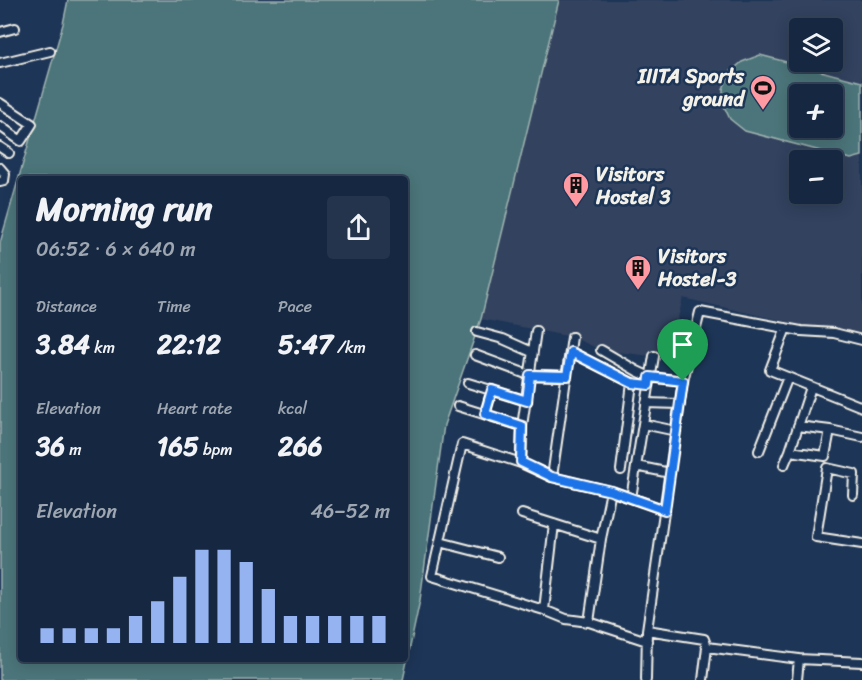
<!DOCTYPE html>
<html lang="en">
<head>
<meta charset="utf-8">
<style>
	:root { --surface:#162841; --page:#23344c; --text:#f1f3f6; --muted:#9ea6b1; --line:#35445a; --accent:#95b2f1 }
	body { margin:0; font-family:Sriracha,sans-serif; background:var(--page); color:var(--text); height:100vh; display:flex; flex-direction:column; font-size:22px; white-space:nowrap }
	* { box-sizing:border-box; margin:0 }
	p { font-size:20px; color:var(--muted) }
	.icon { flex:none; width:33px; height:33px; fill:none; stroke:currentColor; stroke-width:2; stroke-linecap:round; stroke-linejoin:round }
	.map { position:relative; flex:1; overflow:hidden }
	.panel { position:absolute; left:18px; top:176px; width:390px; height:486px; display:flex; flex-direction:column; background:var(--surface); border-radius:6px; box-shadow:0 3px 15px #0003,0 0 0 2px var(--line) }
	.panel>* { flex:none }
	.buttons { position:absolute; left:789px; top:18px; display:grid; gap:12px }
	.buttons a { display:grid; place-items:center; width:54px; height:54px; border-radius:6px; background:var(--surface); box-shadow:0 3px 15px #0003,0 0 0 2px var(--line); font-size:30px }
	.pin { position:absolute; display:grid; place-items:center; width:51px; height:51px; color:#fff; margin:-62px -26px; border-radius:50% 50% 50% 0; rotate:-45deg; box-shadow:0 0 6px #0007 }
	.pin .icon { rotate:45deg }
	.round { display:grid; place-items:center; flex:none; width:63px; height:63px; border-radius:6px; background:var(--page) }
	.head { display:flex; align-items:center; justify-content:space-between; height:102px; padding:0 18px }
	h1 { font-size:33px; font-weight:700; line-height:45px }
	.stats { display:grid; grid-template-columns:repeat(3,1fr); gap:9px; height:102px; padding:6px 18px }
	.stats div { display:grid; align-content:center }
	.stats b { font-size:26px; font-weight:700 }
	.stats small { font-size:16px; font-weight:400 }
	.stats p { font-size:16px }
	.chart { height:168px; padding:12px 18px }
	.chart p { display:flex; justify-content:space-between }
	.chart svg { width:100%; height:108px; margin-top:6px; stroke:var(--accent); stroke-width:6 }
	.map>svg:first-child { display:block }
	.built { fill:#33435e; fill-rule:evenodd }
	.green { fill:#4c757a; stroke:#a0b3b1; stroke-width:1.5; fill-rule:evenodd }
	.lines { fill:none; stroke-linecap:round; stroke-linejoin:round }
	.minor-casing { stroke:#f4f1e8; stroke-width:12 }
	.minor { stroke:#1d3557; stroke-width:8 }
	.route-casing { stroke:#fff; stroke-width:12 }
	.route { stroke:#1a73e8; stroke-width:8 }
	.labels { text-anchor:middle; stroke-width:5; stroke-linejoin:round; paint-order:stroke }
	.poi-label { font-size:20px; font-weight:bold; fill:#f4f1e8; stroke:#1d3557; text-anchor:start }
</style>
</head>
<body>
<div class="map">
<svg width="862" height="680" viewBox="0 0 862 680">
	<rect width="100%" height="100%" fill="#1d3557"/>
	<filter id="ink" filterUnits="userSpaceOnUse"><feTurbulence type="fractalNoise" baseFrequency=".0167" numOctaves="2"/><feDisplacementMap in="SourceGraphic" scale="12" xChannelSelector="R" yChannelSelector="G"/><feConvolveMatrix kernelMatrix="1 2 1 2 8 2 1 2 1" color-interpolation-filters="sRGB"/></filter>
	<g filter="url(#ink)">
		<path class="built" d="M 559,0 L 862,0 L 862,339 L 683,298 L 668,358 L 601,350 L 572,337 L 481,319 ZM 800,28 L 832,28 L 832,62 L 800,62 ZM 800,94 L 832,94 L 832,128 L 800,128 ZM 800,160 L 832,160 L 832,194 L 800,194 Z"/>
		<path class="green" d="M 68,0 L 559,0 L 481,319 L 444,425 L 420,600 L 403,680 L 0,680 L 0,243 L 63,24 ZM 21,178 L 405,178 L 405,658 L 21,658 Z
			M 760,55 L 862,82 L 862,156 L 851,159 L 745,131 L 730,119 L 723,104 L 723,89 L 730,72 L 742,62 ZM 800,94 L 832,94 L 832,128 L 800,128 Z"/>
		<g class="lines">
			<g class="minor-casing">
				<path id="minor" d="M 0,32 L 15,28
					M 0,63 L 50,51
					M 0,103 L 32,124 L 21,141 L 0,126
					M 0,147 L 9,153
					M 0,168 L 5,174 L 4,181 L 0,182
					M 786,328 L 770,370 L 862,407
					M 477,332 L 503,339 L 532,352
					M 601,350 L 637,371 L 650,377 L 683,381
					M 571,352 L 632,383 L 621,470
					M 475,355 L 529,375 L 567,376
					M 468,383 L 527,401
					M 646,403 L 680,404
					M 458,406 L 522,426
					M 485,414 L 492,390
					M 643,424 L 676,431
					M 798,426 L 830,430
					M 759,451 L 788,377
					M 790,451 L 811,387
					M 521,463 L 522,426 L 536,331
					M 784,465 L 790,451 L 825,456 L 830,430 L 862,437
					M 636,466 L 670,473
					M 552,477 L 572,337
					M 853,495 L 854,474 L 827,468 L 816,537 L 862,544
					M 631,498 L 654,356
					M 522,514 L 601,539
					M 440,542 L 498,557
					M 544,610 L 554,524
					M 589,622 L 601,539 L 611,491
					M 647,630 L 704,639 L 707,647 L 799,659 L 862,662
					M 647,641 L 589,622 L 566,619 L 544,610 L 432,576 L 462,444 L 521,463 L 552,477 L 611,491 L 665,510
					M 646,680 L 647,630 L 683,381 L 700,312 L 801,331 L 834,333 L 862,340
					M 703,680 L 707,647
					M 797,680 L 799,659"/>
			</g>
			<use href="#minor" class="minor"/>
		</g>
	</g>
	<g class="lines" filter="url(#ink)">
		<g class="route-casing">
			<path id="route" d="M 571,352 L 632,383 L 649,385 L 650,377 L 683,381 L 665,510 L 611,491 L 552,477 L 521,462 L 522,426 L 485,414 L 492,390 L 527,401 L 530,375 L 567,376 Z"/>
		</g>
		<use href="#route" class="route"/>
	</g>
	<defs>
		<g id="stadium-pin" transform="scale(1.35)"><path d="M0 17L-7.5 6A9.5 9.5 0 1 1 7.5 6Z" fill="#ff9aa2" stroke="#1d3557"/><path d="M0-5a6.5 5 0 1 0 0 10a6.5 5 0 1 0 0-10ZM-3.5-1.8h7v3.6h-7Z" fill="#111"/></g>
		<g id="building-pin" transform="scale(1.35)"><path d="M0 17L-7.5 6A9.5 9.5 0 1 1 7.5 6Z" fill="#ff9aa2" stroke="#1d3557"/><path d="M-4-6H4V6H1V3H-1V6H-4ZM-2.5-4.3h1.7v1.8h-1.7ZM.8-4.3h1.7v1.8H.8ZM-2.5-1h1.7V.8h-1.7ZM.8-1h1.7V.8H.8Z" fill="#111"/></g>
	</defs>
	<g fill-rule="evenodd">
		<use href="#stadium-pin" x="763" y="88"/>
		<use href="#building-pin" x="576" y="185"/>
		<use href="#building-pin" x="638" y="268"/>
	</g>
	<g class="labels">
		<g class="poi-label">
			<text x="744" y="83" text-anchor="end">IIITA Sports<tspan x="744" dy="23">ground</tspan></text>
			<text x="596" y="181">Visitors<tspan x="596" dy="23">Hostel 3</tspan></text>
			<text x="658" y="263">Visitors<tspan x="658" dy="23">Hostel-3</tspan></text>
		</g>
	</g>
</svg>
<div class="buttons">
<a><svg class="icon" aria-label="layers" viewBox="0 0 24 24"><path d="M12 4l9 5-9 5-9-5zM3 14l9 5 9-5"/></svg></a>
<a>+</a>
<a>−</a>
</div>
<div class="pin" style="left:683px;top:381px;background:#1e9e55"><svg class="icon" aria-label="arrive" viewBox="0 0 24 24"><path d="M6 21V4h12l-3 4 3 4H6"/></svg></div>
<section class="panel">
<div class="head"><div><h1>Morning run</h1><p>06:52 · 6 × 640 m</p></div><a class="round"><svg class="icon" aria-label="share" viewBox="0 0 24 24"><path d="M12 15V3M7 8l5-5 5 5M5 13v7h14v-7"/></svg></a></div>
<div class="stats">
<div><p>Distance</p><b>3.84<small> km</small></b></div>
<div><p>Time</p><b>22:12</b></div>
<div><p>Pace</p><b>5:47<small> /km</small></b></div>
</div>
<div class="stats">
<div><p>Elevation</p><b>36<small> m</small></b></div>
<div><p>Heart rate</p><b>165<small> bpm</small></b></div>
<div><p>kcal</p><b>266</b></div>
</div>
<div class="chart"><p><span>Elevation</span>46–52 m</p>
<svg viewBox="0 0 160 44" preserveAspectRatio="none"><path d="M5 44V38M15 44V38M25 44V38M35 44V38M45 44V33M55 44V27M65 44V17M75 44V6M85 44V6M95 44V11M105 44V22M115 44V33M125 44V33M135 44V33M145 44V33M155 44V33"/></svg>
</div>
</section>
</div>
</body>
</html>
